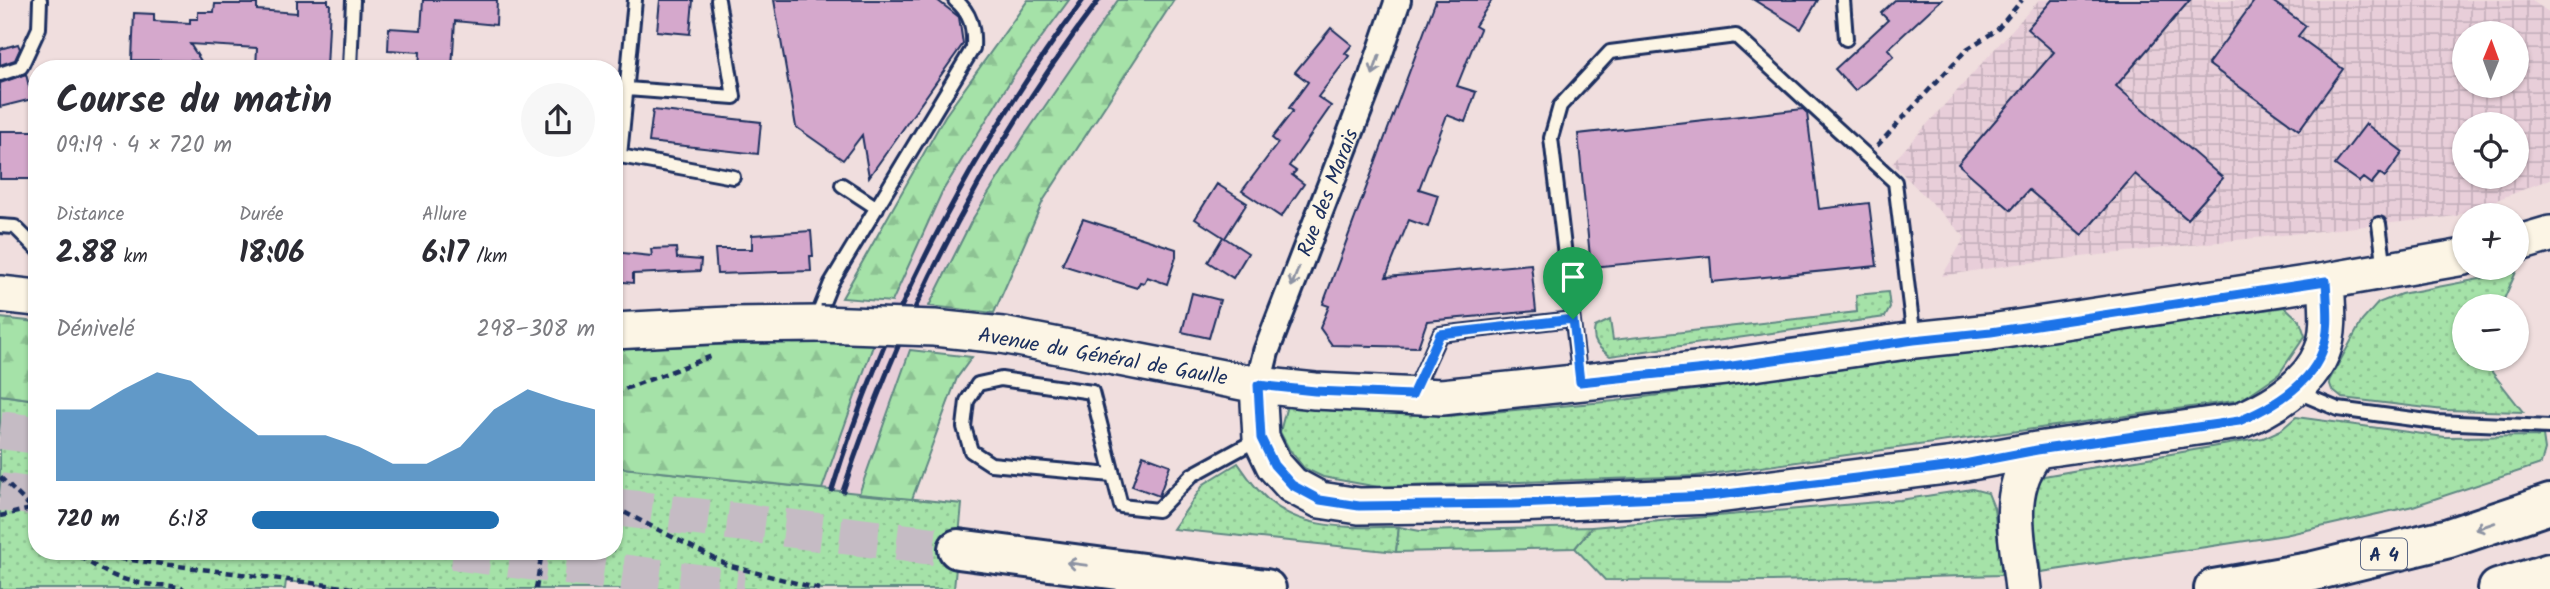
<!DOCTYPE html>
<html lang="fr">
<head>
<meta charset="utf-8">
<style>
	:root { --surface:#fff; --page:#f7f7f7; --text:#2b2b33; --muted:#7c7c81; --accent:#1f6fb2 }
	body { margin:0; font-family:Kalam,sans-serif; background:var(--page); color:var(--text); height:100vh; display:flex; flex-direction:column; font-size:26px; white-space:nowrap }
	* { box-sizing:border-box; margin:0 }
	p { font-size:23px; color:var(--muted) }
	.icon { flex:none; width:38px; height:38px; fill:none; stroke:currentColor; stroke-width:2; stroke-linecap:round; stroke-linejoin:round }
	.map { position:relative; flex:1; overflow:hidden }
	.panel { position:absolute; left:28px; top:60px; width:595px; height:500px; display:flex; flex-direction:column; background:var(--surface); border-radius:28px; box-shadow:0 2px 5px #0004 }
	.panel>* { flex:none }
	.needle { width:46px; rotate:1deg }
	.tools { position:absolute; left:2452px; top:21px; display:grid; gap:14px }
	.tools a { display:grid; place-items:center; width:77px; height:77px; border-radius:50%; background:var(--surface); box-shadow:0 2px 5px #0004; font-size:35px }
	.pin { position:absolute; display:grid; place-items:center; width:60px; height:60px; color:#fff; margin:-72px -30px; border-radius:50% 50% 50% 0; rotate:-45deg; box-shadow:0 0 7px #0007 }
	.pin .icon { rotate:45deg }
	.round { display:grid; place-items:center; flex:none; width:74px; height:74px; border-radius:37px; background:var(--page) }
	.head { display:flex; align-items:center; justify-content:space-between; height:119px; padding:0 28px }
	h1 { font-size:38px; font-weight:800; line-height:52px }
	.stats { display:grid; grid-template-columns:repeat(3,1fr); gap:10px; height:119px; padding:7px 28px }
	.stats div { display:grid; align-content:center }
	.stats b { font-size:30px; font-weight:800 }
	.stats small { font-size:19px; font-weight:400 }
	.stats p { font-size:19px }
	.chart { height:196px; padding:14px 28px }
	.chart p { display:flex; justify-content:space-between }
	.chart svg { width:100%; height:126px; margin-top:7px; fill:var(--accent); opacity:.7 }
	ul { padding:0 28px; list-style:none; font-size:23px }
	li { display:grid; grid-template-columns:112px 84px 1fr; align-items:center; height:52px }
	li i { height:18px; border-radius:9px; background:var(--accent) }
	.map>svg:first-child { display:block }
	.built { fill:#e8ced9 }
	.industrial { fill:url(#industrial-grid); fill-rule:evenodd }
	.green { fill:url(#green-dots); stroke:#608883; stroke-width:2 }
	.forest { fill:url(#forest-firs); stroke:#608883; stroke-width:2 }
	.building { fill:#d5a8cc; stroke:#1b2f5e; stroke-width:2 }
	.lines { fill:none; stroke-linecap:round; stroke-linejoin:round }
	.motorway-tunnel { stroke:#c5bbc4; stroke-width:38; stroke-dasharray:38 19; stroke-linecap:butt }
	.service-casing { stroke:#1b2f5e; stroke-width:18 }
	.minor-casing { stroke:#1b2f5e; stroke-width:30 }
	.secondary-casing { stroke:#1b2f5e; stroke-width:40 }
	.motorway-casing { stroke:#1b2f5e; stroke-width:44 }
	.path { stroke:#1b2f5e; stroke-width:4.5; stroke-dasharray:7 5; stroke-linecap:butt }
	.service { stroke:#fcf5e5; stroke-width:12 }
	.minor { stroke:#fcf5e5; stroke-width:24 }
	.secondary { stroke:#fcf5e5; stroke-width:35 }
	.motorway { stroke:#fcf5e5; stroke-width:38 }
	.rail { stroke:#1b2f5e; stroke-width:5 }
	.secondary-bridge-casing { stroke:#1b2f5e; stroke-width:40; stroke-linecap:butt }
	.secondary-bridge { stroke:#fcf5e5; stroke-width:35 }
	.oneway { stroke:#8c92a2 }
	.route-casing { stroke:#fff; stroke-width:14 }
	.route { stroke:#1a73e8; stroke-width:9 }
	.labels { text-anchor:middle; stroke-width:5; stroke-linejoin:round; paint-order:stroke }
	.shield { fill:#fcf5e5; stroke:#5e6a86; stroke-width:2 }
	.shield-label { font-size:19px; font-weight:bold; fill:#1b2f5e }
	.street-label { font-size:21px; fill:#1b2f5e; stroke:#fcf5e5 }
</style>
</head>
<body>
<div class="map">
<svg width="2550" height="589" viewBox="0 0 2550 589">
	<defs>
		<pattern id="industrial-grid" width="8" height="8" patternUnits="userSpaceOnUse" patternTransform="scale(1.75)"><rect width="8" height="8" fill="#e8ced9"/><path d="M0 4h8M4 0v8" fill="none" stroke="#c6b1bd"/></pattern>
		<pattern id="green-dots" width="8" height="8" patternUnits="userSpaceOnUse" patternTransform="scale(1.75)"><rect width="8" height="8" fill="#a5e2a8"/><path d="M2 2h.1M6 6h.1" fill="none" stroke="#8dc293" stroke-width="1.8" stroke-linecap="round"/></pattern>
		<pattern id="forest-firs" width="22" height="20" patternUnits="userSpaceOnUse" patternTransform="scale(1.75)"><rect width="22" height="20" fill="#a5e2a8"/><path d="M5 1l3.5 6h-7zM16 11l3.5 6h-7z" fill="#8dc293"/></pattern>
	</defs>
	<rect width="100%" height="100%" fill="#f0dede"/>
	<filter id="ink" filterUnits="userSpaceOnUse"><feTurbulence type="fractalNoise" baseFrequency=".0143" numOctaves="2"/><feDisplacementMap in="SourceGraphic" scale="14" xChannelSelector="R" yChannelSelector="G"/><feConvolveMatrix kernelMatrix="1 2 1 2 8 2 1 2 1" color-interpolation-filters="sRGB"/></filter>
	<g filter="url(#ink)">
		<path class="built" d="M 1069,0 L 1118,0 L 1023,138 L 972,220 L 929,306 L 910,350 L 859,494 L 832,589 L 795,589 L 822,489 L 874,343 L 942,192 L 1014,75 Z"/>
		<path class="industrial" d="M 2039,0 L 2531,0 L 2550,13 L 2550,179 L 2456,216 L 2016,264 L 1942,276 L 1965,237 L 1892,163 ZM 2464,33 L 2516,33 L 2516,86 L 2464,86 ZM 2464,124 L 2516,124 L 2516,177 L 2464,177 Z"/>
		<path class="green" d="M 2516,272 L 2501,306 L 2464,306 L 2464,359 L 2491,359 L 2492,372 L 2523,412 L 2444,410 L 2342,398 L 2332,390 L 2329,381 L 2362,321 L 2378,303 L 2401,294 Z
			M 1888,292 L 1890,308 L 1885,317 L 1610,356 C 1599,348 1591,342 1595,327 L 1610,320 L 1613,340 L 1857,312 L 1856,295 Z
			M 2285,307 L 2300,321 L 2305,336 L 2279,374 L 2241,400 L 1696,476 L 1378,487 L 1323,477 L 1304,468 L 1289,449 L 1280,432 L 1287,405 L 1449,416 L 1616,401 Z
			M 0,395 L 37,400 L 37,551 L 614,551 L 614,467 L 962,504 L 954,589 L 359,589 L 286,581 L 285,589 L 0,589 Z
			M 2296,417 L 2445,437 L 2543,436 L 2545,450 L 2541,464 L 2413,506 L 2285,535 L 2041,572 L 2031,502 L 2034,489 L 2044,476 L 2263,438 L 2281,430 Z
			M 1238,463 C 1245,473 1252,484 1261,493 C 1296,532 1352,527 1399,527 L 1396,552 L 1173,529 L 1204,484 Z
			M 1972,489 L 1988,493 L 1994,508 L 2002,575 L 1772,581 L 1605,580 L 1575,548 L 1592,527 L 1900,500 Z"/>
		<path class="forest" d="M 1028,0 L 1069,0 L 1014,75 L 942,192 L 892,302 L 842,298 L 945,116 Z
			M 1118,0 L 1174,0 L 1043,201 L 994,313 L 929,306 L 972,220 L 1023,138 Z
			M 0,318 L 37,322 L 37,400 L 0,395 Z
			M 818,341 L 874,343 L 822,489 L 614,467 L 614,349 Z
			M 910,350 L 972,357 L 957,378 L 912,499 L 859,494 Z
			M 1399,527 L 1420,531 L 1592,527 L 1575,548 L 1396,552 Z"/>
		<path class="building" d="M 297,0 L 328,0 L 328,4 L 330,4 L 327,68 L 256,68 L 257,48 L 190,44 L 201,61 L 132,60 L 134,13 L 154,14 L 154,21 L 190,23 L 190,19 L 198,19 L 198,12 L 214,12 L 215,4 L 257,4 L 257,10 L 297,13 Z
			M 423,0 L 497,0 L 496,25 L 455,21 L 452,68 L 419,68 L 420,52 L 388,50 L 389,28 L 421,30 Z
			M 660,0 L 693,0 L 690,34 L 657,31 Z
			M 774,0 L 937,0 L 959,17 L 963,44 L 869,177 L 862,135 L 843,160 L 796,127 Z
			M 1436,0 L 1492,0 L 1475,26 L 1480,29 L 1457,86 L 1476,92 L 1465,122 L 1447,115 L 1419,189 L 1438,195 L 1428,227 L 1409,220 L 1386,277 L 1531,264 L 1536,311 L 1427,321 L 1418,347 L 1332,345 L 1320,328 L 1329,306 L 1323,304 Z
			M 1754,0 L 1818,0 L 1801,29 Z
			M 1895,0 L 1941,0 L 1888,49 L 1894,56 L 1855,91 L 1835,69 L 1888,20 L 1881,13 Z
			M 2052,0 L 2190,0 L 2116,86 L 2223,178 L 2187,219 L 2135,174 L 2082,235 L 2029,190 L 2011,210 L 1958,164 L 2054,52 L 2027,29 Z
			M 2255,0 L 2271,0 L 2306,26 L 2298,36 L 2343,69 L 2299,130 L 2208,64 Z
			M 1331,28 L 1352,45 L 1345,53 L 1349,56 L 1318,97 L 1331,106 L 1289,166 L 1296,171 L 1292,175 L 1304,184 L 1281,217 L 1242,191 L 1278,143 L 1272,138 L 1293,111 L 1289,108 L 1308,82 L 1295,72 Z
			M 18,44 L 20,49 L 15,60 L 0,65 L 0,49 Z
			M 26,74 L 32,99 L 0,107 L 0,83 Z
			M 1803,109 L 1807,113 L 1819,209 L 1869,203 L 1877,266 L 1712,282 L 1710,256 L 1591,267 L 1578,134 Z
			M 653,110 L 761,122 L 758,154 L 649,142 Z
			M 2366,124 L 2403,152 L 2385,177 L 2380,173 L 2371,184 L 2363,178 L 2359,182 L 2335,165 Z
			M 0,131 L 37,131 L 37,179 L 0,179 Z
			M 1217,184 L 1247,203 L 1225,238 L 1248,253 L 1233,278 L 1208,262 L 1223,237 L 1195,219 Z
			M 1083,219 L 1176,249 L 1176,257 L 1167,284 L 1147,277 L 1144,283 L 1140,282 L 1137,288 L 1062,265 Z
			M 811,231 L 813,256 L 810,256 L 811,271 L 717,274 L 715,249 L 752,249 L 752,235 Z
			M 676,248 L 677,258 L 701,260 L 700,271 L 633,274 L 633,283 L 614,281 L 614,252 L 652,256 L 651,249 Z
			M 1192,293 L 1220,300 L 1209,338 L 1182,332 Z
			M 1143,455 L 1170,465 L 1159,496 L 1132,486 Z"/>
		<g class="lines">
			<path class="motorway-tunnel" d="M 0,430 L 37,435
				M 0,492 L 37,497
				M 614,507 L 958,549
				M 453,551 L 743,589"/>
			<g class="service-casing">
				<path id="service" d="M 635,0 L 620,156 L 733,177
					M 1843,0 L 1846,39
					M 350,68 L 353,0
					M 0,74 L 21,67 L 39,28 L 40,0
					M 627,89 L 734,97 L 718,0
					M 842,185 L 877,208
					M 2379,224 L 2385,269
					M 0,226 L 15,227 L 37,249
					M 816,320 L 831,283 L 973,48 C 974,28 971,13 955,0
					M 1580,381 L 1551,138 L 1560,106 L 1610,52 L 1736,36 L 1895,182 L 1914,339
					M 2295,391 L 2338,409 L 2435,422 L 2550,427
					M 1413,394 L 1440,334 L 1572,319
					M 1112,475 L 991,464 L 971,451 L 964,427 L 967,401 L 978,384 L 1001,379 L 1092,392 L 1121,506 L 1158,510 L 1192,475 L 1258,439"/>
			</g>
			<g class="minor-casing">
				<g id="minor">
					<path id="s1" d="M 1258,385 L 1266,352 L 1370,82 L 1398,0"/>
				</g>
			</g>
			<g class="secondary-casing">
				<path id="secondary" d="M 2516,244 L 2550,234
					M 0,294 L 37,298
					M 614,331 L 728,325 L 820,324
					M 1002,335 L 1258,385 L 1315,391 L 1442,397 L 1725,367 L 1914,340 L 1991,332 L 2326,281 L 2464,257
					M 1258,385 L 1261,438 L 1274,465 L 1292,485 L 1320,500 L 1359,506 L 1513,504 L 1710,496 L 1954,465 L 2037,450 L 2239,421 C 2270,408 2308,386 2322,352 C 2331,330 2327,304 2326,281
					M 2023,589 C 2018,540 2003,491 2037,450"/>
			</g>
			<g class="motorway-casing">
				<path id="motorway" d="M 958,549 L 1266,589
					M 2214,589 L 2310,572 L 2449,538 L 2550,504
					M 2498,589 L 2550,573"/>
			</g>
			<path class="path" d="M 1877,146 L 1967,49 L 1997,30 L 2022,0
				M 614,393 L 712,356
				M 0,477 L 37,513
				M 614,507 L 727,565 L 819,589
				M 0,516 L 31,509
				M 60,551 L 359,589
				M 118,551 L 125,555 L 144,551
				M 80,556 C 102,572 119,580 145,584 C 158,586 171,584 184,589
				M 536,589 L 542,551"/>
			<use href="#service" class="service"/>
			<use href="#minor" class="minor"/>
			<use href="#secondary" class="secondary"/>
			<use href="#motorway" class="motorway"/>
			<path class="rail" d="M 832,490 C 886,314 973,148 1083,0
				M 843,491 C 902,314 986,149 1099,0"/>
			<g class="secondary-bridge-casing">
				<path id="secondary-bridge" d="M 820,324 L 934,328 L 1002,335"/>
			</g>
			<use href="#secondary-bridge" class="secondary-bridge"/>
		</g>
		<defs><path id="oneway-shaft" d="M-6 0H5M1.5-3L5.5 0L1.5 3" fill="none" stroke-width="1.6" stroke-linecap="round" stroke-linejoin="round" transform="scale(1.75)"/></defs>
		<g class="oneway">
			<use href="#oneway-shaft" transform="translate(1376 65) rotate(109)"/>
			<use href="#oneway-shaft" transform="translate(1295 277) rotate(111)"/>
			<use href="#oneway-shaft" transform="translate(2485 526) rotate(161)"/>
			<use href="#oneway-shaft" transform="translate(1077 564) rotate(-173)"/>
		</g>
	</g>
	<g class="lines" filter="url(#ink)">
		<g class="route-casing">
			<path id="route" d="M 2326,281 C 2327,304 2331,330 2322,352 C 2309,386 2270,408 2239,421 L 2037,450 L 1954,466 L 1710,496 L 1513,504 L 1359,506 L 1320,500 L 1292,485 L 1274,465 L 1261,438 L 1258,385 L 1315,391 L 1412,395 L 1440,334 L 1573,319 L 1580,382 L 1725,367 L 1914,340 L 1991,332 Z"/>
		</g>
		<use href="#route" class="route"/>
	</g>
	<g class="labels">
		<rect class="shield" x="2361" y="538.5" width="46" height="31" rx="5"/>
		<g class="shield-label">
			<text x="2384" y="561">A 4</text>
		</g>
		<g class="street-label">
			<text dy="7" stroke="none"><textPath href="#s1" startOffset="205">Rue des Marais</textPath></text>
			<text transform="translate(1103 356) rotate(10)" y="7">Avenue du Général de Gaulle</text>
		</g>
	</g>
</svg>
<div class="tools">
<a><svg class="needle" viewBox="-14 -14 28 28"><path d="M0-13l5 13h-10z" fill="#e53935"/><path d="M0 13l5-13h-10z" fill="#7c7c81"/></svg></a>
<a><svg class="icon" aria-label="locate" viewBox="0 0 24 24"><circle cx="12" cy="12" r="6"/><path d="M12 2v4M12 18v4M2 12h4M18 12h4"/></svg></a>
<a>+</a>
<a>−</a>
</div>
<div class="pin" style="left:1573px;top:319px;background:#1e9e55"><svg class="icon" aria-label="arrive" viewBox="0 0 24 24"><path d="M6 21V4h12l-3 4 3 4H6"/></svg></div>
<section class="panel">
<div class="head"><div><h1>Course du matin</h1><p>09:19 · 4 × 720 m</p></div><a class="round"><svg class="icon" aria-label="share" viewBox="0 0 24 24"><path d="M12 15V3M7 8l5-5 5 5M5 13v7h14v-7"/></svg></a></div>
<div class="stats">
<div><p>Distance</p><b>2.88<small> km</small></b></div>
<div><p>Durée</p><b>18:06</b></div>
<div><p>Allure</p><b>6:17<small> /km</small></b></div>
</div>
<div class="chart"><p><span>Dénivelé</span>298–308 m</p>
<svg viewBox="0 0 160 44" preserveAspectRatio="none"><path d="M0 44V19L10 19L20 12L30 6L40 9L50 19L60 28L70 28L80 28L90 32L100 38L110 38L120 32L130 19L140 12L150 16L160 19V44z"/></svg>
</div>
<ul>
<li><b>720 m</b>6:18<i style="width:72%"></i></li>
</ul>
</section>
</div>
</body>
</html>
